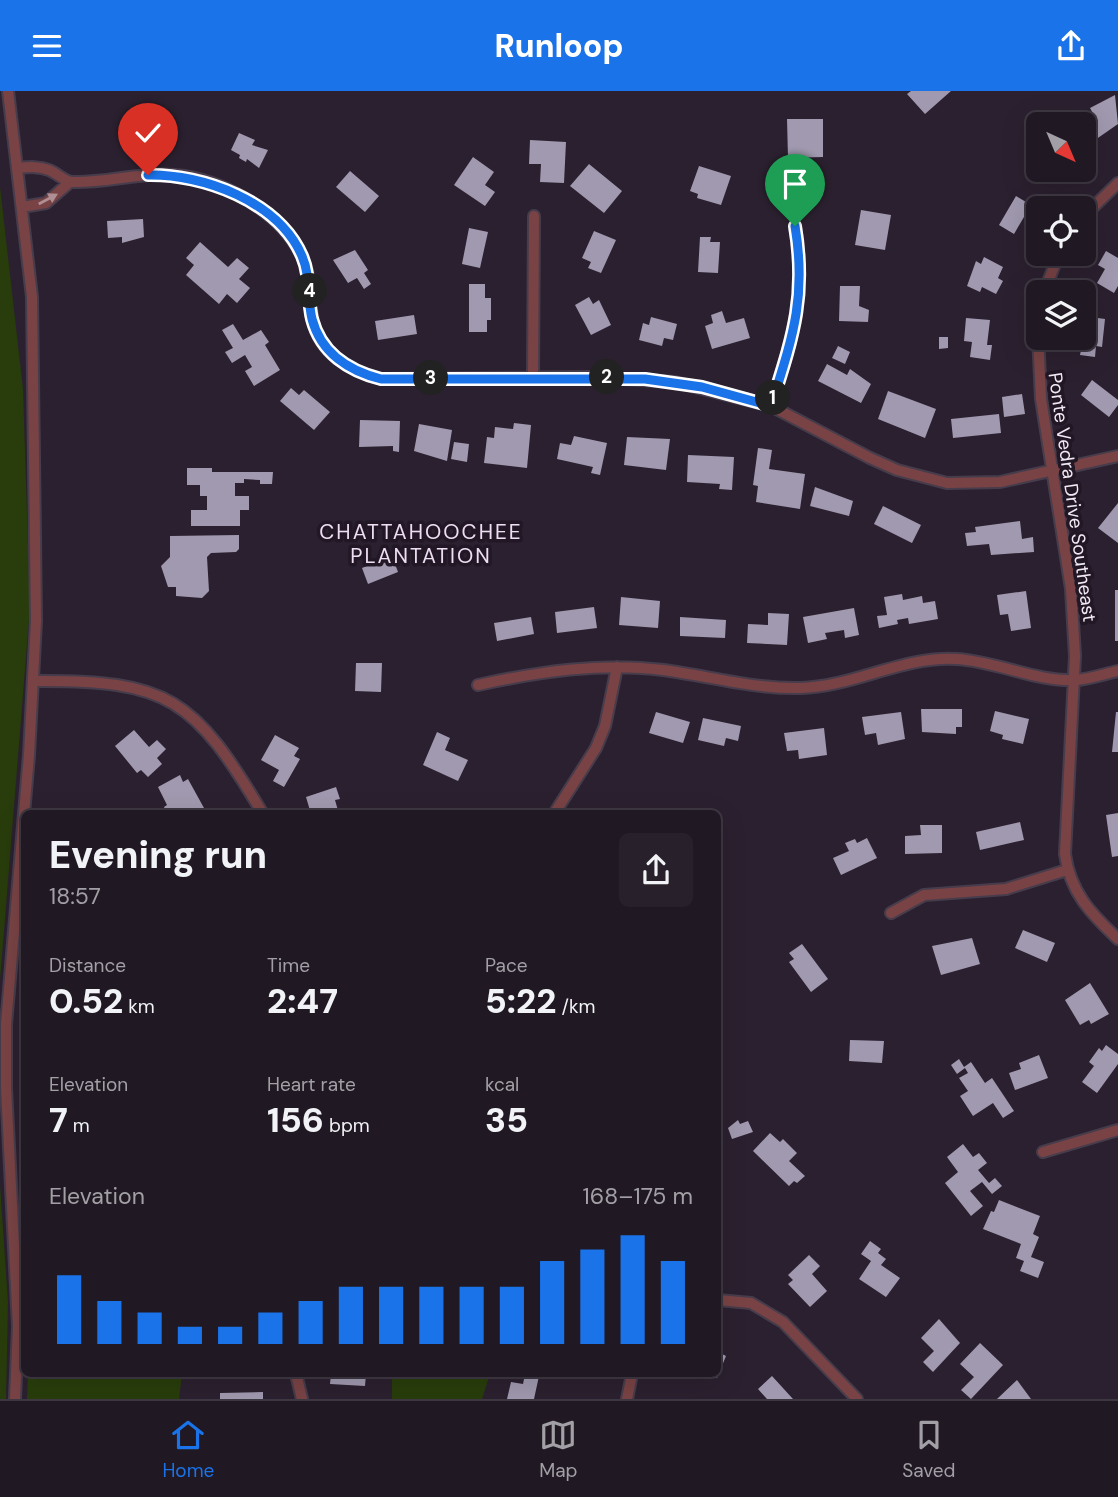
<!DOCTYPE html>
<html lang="en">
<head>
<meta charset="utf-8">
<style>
	:root { --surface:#201823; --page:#28212b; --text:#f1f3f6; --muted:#a2a0a6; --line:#3d3741; --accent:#1a73e8 }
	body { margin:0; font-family:"DM Sans",sans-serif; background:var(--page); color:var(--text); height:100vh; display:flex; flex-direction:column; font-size:26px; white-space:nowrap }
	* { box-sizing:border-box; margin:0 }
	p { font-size:23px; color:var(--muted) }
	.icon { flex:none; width:38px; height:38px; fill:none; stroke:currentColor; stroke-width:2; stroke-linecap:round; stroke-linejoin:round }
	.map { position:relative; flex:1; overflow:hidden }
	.drawer { position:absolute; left:21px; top:719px; width:700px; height:567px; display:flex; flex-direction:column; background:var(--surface); border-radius:10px; box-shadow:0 7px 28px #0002,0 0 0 2px var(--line) }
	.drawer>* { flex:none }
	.needle { width:46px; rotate:136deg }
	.tools { position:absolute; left:1026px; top:21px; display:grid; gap:14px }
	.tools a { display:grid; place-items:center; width:70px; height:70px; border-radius:10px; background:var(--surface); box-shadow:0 7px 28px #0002,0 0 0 2px var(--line); font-size:35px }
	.pin { position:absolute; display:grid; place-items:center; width:60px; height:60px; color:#fff; margin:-72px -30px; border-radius:50% 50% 50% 0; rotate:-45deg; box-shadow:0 0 7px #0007 }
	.pin .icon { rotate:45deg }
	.km { position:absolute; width:35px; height:35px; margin:-18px; border-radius:50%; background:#222; color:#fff; font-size:19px; line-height:35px; text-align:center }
	.round { display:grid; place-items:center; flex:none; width:74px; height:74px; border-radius:10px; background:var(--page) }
	.head { display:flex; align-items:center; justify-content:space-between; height:119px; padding:0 28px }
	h1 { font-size:38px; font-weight:800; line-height:52px }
	.figures { display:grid; grid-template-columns:repeat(3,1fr); gap:10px; height:119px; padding:7px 28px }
	.figures div { display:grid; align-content:center }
	.figures b { font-size:35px; font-weight:800 }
	.figures small { font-size:19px; font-weight:400 }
	.figures p { font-size:19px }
	.chart { height:196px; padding:14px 28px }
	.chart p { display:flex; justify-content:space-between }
	.chart svg { width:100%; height:126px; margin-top:7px; stroke:var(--accent); stroke-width:6 }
	header { display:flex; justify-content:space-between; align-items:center; height:91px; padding:0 28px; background:var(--accent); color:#fff; font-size:32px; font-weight:800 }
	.dock { display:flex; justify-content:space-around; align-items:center; height:98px; border-top:2px solid var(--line); background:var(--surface); font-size:19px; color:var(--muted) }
	.dock a { display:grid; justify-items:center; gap:4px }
	.dock .on { color:var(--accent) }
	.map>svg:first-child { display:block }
	.green { fill:#283d0b }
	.building { fill:#a099af }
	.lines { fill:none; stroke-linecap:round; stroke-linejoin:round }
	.minor-casing { stroke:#473c4b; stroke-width:14 }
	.minor { stroke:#794345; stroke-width:10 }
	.oneway { fill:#af8e94 }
	.route-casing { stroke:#fff; stroke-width:14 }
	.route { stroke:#1a73e8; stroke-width:9 }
	.labels { text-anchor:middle; stroke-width:7; stroke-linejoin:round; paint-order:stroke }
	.street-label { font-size:19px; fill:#f1eaf4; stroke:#211725 }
	.neighbourhood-label { font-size:21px; letter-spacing:2px; fill:#eddef2; stroke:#211725 }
</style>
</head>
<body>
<header><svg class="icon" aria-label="menu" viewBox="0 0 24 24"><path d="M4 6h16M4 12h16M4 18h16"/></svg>Runloop<svg class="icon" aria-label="share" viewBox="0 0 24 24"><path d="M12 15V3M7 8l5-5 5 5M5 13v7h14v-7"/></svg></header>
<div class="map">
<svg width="1118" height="1308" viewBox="0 0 1118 1308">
	<rect width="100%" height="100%" fill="#2b202f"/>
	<path class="green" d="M 0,96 L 23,298 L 30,516 L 0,889 Z
		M 0,1094 L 8,1212 L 6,1308 L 0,1308 Z
		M 28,1283 L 182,1283 L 179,1308 L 27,1308 Z
		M 392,1283 L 490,1283 L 482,1308 L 392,1308 Z"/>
	<path class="building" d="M 911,0 L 951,0 L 925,23 L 907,3 Z
		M 1115,4 L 1118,33 L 1095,49 L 1088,37 L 1098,32 L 1090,17 Z
		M 155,23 L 169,27 L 168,48 L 133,45 L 134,28 L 148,28 L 155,26 Z
		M 787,28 L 823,28 L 823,66 L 788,67 Z
		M 239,42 L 255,49 L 252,54 L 268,59 L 259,77 L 247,68 L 246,71 L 239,67 L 240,64 L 231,59 Z
		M 530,49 L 566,51 L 564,92 L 540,91 L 541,73 L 529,73 Z
		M 473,66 L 494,81 L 485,94 L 495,101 L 485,115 L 454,94 Z
		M 589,73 L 622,100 L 604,122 L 570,95 Z
		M 699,75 L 731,85 L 721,114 L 697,107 L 698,103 L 690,100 Z
		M 1050,79 L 1075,79 L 1063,91 Z
		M 350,80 L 379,105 L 365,121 L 336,96 Z
		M 1016,105 L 1031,114 L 1014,143 L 999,134 Z
		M 861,119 L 891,124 L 885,159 L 855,154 Z
		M 143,128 L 144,146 L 122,152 L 122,146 L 108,147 L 107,130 Z
		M 469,137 L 488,141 L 480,177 L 462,173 Z
		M 594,140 L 616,149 L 601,182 L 588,177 L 591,171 L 582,167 Z
		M 700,146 L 711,146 L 710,151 L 720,151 L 718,182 L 698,181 Z
		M 200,151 L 228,176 L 237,167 L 249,177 L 239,188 L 250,197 L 237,212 L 227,203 L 219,213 L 186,184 L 194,174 L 186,167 Z
		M 355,159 L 368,179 L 364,182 L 371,193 L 364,198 L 357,187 L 348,192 L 333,169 Z
		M 1106,160 L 1118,167 L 1118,195 L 1114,202 L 1097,192 L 1105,178 L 1098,174 Z
		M 984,166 L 1003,176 L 998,187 L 1003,190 L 996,203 L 982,196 L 980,201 L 967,195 L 976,170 L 981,173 Z
		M 469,193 L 485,193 L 485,207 L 491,207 L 491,229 L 487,229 L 487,241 L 469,241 Z
		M 840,195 L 860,195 L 859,215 L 869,219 L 868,231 L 839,230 Z
		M 589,206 L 593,213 L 599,209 L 611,234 L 591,244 L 575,214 Z
		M 722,220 L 726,232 L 744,227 L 750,247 L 712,258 L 705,235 L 713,232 L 711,224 Z
		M 414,224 L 417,243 L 378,249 L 375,230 Z
		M 1083,225 L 1105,228 L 1102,256 L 1096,255 L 1095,266 L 1080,264 L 1082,254 L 1078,254 L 1079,247 L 1083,247 Z
		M 651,226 L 677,233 L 673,249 L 664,247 L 662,255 L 639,249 L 643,232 L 649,234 Z
		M 966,227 L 990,229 L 987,254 L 992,254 L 990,269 L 970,266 L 972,251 L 964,250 Z
		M 233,233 L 243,249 L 261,239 L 269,251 L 265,254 L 280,279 L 254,295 L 245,280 L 252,276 L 245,264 L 232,272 L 225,261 L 233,257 L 222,239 Z
		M 939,246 L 948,246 L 948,257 L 939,258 Z
		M 838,255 L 850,261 L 845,273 L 832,267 Z
		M 827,273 L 847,284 L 850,278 L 871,293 L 861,312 L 818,290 Z
		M 1092,289 L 1118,309 L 1118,314 L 1109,326 L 1081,304 Z
		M 291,297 L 299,304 L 304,299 L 330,321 L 314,339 L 280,310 Z
		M 888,300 L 936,318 L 925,347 L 878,328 Z
		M 1022,303 L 1025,323 L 1004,326 L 1002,306 Z
		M 999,323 L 1001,342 L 953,347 L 951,328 Z
		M 360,329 L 400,330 L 399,361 L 393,360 L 393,355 L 359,356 Z
		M 514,332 L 531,334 L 527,377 L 484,372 L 487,346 L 494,347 L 495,336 L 513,338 Z
		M 419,333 L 452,339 L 447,370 L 414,360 Z
		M 574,345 L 607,352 L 600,384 L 591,382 L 593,376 L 557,368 L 560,352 L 571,354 Z
		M 627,346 L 670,348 L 666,379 L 624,374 Z
		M 454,351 L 469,353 L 467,371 L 451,368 Z
		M 758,357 L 772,359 L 769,378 L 805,383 L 800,418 L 756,411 L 758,395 L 753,394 Z
		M 688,364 L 734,366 L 732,399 L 719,398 L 720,393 L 687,391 Z
		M 187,377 L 212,377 L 212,381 L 273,381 L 272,393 L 260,393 L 260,389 L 244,388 L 244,392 L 235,392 L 235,405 L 249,405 L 249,419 L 240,419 L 240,435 L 191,435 L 191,419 L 207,419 L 207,405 L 200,405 L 200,394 L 187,394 Z
		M 815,396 L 853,410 L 849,425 L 810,415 Z
		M 1118,412 L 1118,452 L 1098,437 Z
		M 883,415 L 921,434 L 912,452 L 874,433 Z
		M 1020,430 L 1022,448 L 1033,446 L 1034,461 L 991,464 L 989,453 L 967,455 L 965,442 L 976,441 L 975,436 Z
		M 239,444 L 239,458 L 236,461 L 211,462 L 207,466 L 209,500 L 202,507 L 176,505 L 176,496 L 168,496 L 161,475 L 170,466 L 170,445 Z
		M 392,465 L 398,481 L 368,493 L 362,477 Z
		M 1115,499 L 1118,499 L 1118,550 L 1115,550 Z
		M 1026,500 L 1031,537 L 1011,540 L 1008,523 L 1000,524 L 997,504 Z
		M 902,503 L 903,509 L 922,505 L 923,512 L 935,510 L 938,528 L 909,533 L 908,527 L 897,529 L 898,533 L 879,537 L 877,525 L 887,524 L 884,506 Z
		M 621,506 L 660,510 L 658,537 L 619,534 Z
		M 594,516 L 597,537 L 557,542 L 555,521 Z
		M 854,517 L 859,544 L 845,547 L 844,539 L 825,542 L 827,548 L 808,552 L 803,526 Z
		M 768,522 L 789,523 L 787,554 L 747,552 L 748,533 L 768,534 Z
		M 531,526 L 534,543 L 497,550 L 494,532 Z
		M 680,526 L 726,529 L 725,547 L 680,545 Z
		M 356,572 L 382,572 L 381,601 L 355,600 Z
		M 921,618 L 962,618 L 962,636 L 956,636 L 956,643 L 922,641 Z
		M 995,620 L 1029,628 L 1023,653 L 1002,648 L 1003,644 L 990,640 Z
		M 656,621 L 690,631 L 683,652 L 649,642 Z
		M 901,621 L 905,648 L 878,654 L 876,642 L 865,644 L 862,626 Z
		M 1116,621 L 1118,621 L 1118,661 L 1112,661 Z
		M 703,627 L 741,635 L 738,650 L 726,647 L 724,655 L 698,649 Z
		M 824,637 L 827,664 L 799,668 L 798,659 L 787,660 L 784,642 Z
		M 134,639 L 149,656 L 157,649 L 166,658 L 157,667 L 162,673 L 148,686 L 141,679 L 137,682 L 115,655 Z
		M 437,641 L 450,647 L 445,659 L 468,669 L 458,690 L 423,674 Z
		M 275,644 L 299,657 L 294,665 L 300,668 L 284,696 L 273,690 L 279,679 L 261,669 Z
		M 180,684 L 183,691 L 188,688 L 204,717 L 194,723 L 167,723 L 164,716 L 167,714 L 158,696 Z
		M 336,696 L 340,708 L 335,709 L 339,723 L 311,723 L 306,706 Z
		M 1118,722 L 1118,765 L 1112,766 L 1106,724 Z
		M 1020,731 L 1024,749 L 980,759 L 976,741 Z
		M 920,734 L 942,734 L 942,762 L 905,763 L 905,745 L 921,744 Z
		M 867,747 L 877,767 L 841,784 L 833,767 L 849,760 L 845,752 L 855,748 L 857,752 Z
		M 1023,839 L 1055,852 L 1047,871 L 1015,857 Z
		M 972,847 L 980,873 L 941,884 L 932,855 Z
		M 802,853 L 828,888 L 811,901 L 789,871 L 794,868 L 789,862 Z
		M 1090,892 L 1109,923 L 1091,933 L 1089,929 L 1080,934 L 1065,909 Z
		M 850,949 L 884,950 L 882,972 L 849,970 Z
		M 1106,954 L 1118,963 L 1118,973 L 1097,1002 L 1082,991 L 1094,975 L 1089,971 L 1099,957 L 1102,960 Z
		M 1039,964 L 1048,987 L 1015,999 L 1009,982 L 1021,978 L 1019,972 Z
		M 959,968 L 964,976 L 971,971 L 985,992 L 992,987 L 1014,1020 L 1003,1027 L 993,1012 L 973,1025 L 960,1005 L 968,1000 L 959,987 L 968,982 L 965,977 L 957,983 L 951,974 Z
		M 738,1029 L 740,1033 L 748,1030 L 753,1041 L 732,1048 L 728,1037 Z
		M 770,1042 L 780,1051 L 783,1048 L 797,1062 L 789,1070 L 805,1085 L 797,1092 L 794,1090 L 789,1095 L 753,1060 Z
		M 963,1053 L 973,1066 L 979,1062 L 987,1072 L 978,1079 L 989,1092 L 995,1087 L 1002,1095 L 992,1103 L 982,1091 L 970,1100 L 983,1115 L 971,1125 L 945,1092 L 958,1081 L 947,1066 Z
		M 999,1109 L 1040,1125 L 1033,1143 L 1039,1146 L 1031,1166 L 1044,1171 L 1038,1187 L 1020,1180 L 1024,1170 L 1016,1167 L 1021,1153 L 983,1138 L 991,1120 L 994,1121 Z
		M 870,1150 L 881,1158 L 878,1162 L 886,1168 L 881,1174 L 900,1187 L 886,1206 L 859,1188 L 871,1170 L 861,1163 Z
		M 809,1164 L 820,1175 L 812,1183 L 827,1200 L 810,1216 L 788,1193 L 793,1189 L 788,1184 Z
		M 939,1228 L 960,1252 L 933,1281 L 923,1271 L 934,1260 L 921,1247 Z
		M 980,1252 L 1003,1274 L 971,1308 L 961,1299 L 974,1286 L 960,1273 Z
		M 718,1261 L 726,1265 L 717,1287 L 707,1283 L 718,1283 Z
		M 331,1283 L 366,1283 L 365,1295 L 330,1293 Z
		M 525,1283 L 539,1285 L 534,1308 L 507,1308 L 511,1291 L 523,1293 Z
		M 772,1285 L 793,1308 L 767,1308 L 758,1298 Z
		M 1017,1289 L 1031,1308 L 997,1308 Z
		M 263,1301 L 263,1308 L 220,1308 L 220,1302 Z"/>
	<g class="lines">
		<g class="minor-casing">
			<path id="minor" d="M 8,0 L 32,206 L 36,530 L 29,664 L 6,934 L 6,996 L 18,1235 L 15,1308
				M 18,77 C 29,76 39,75 49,79 C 57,82 65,91 73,91 C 110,92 146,79 184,85 C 232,93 291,128 306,176 C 311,192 309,208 312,224 C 316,260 349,280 381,288 L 590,286 L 675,291 L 771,315 L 870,367 L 897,379 L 947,392 L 1000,391 L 1118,365
				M 22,116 L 46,112 L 70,91
				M 1083,126 L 1118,92
				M 1044,201 L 1059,163
				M 1038,244 L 1041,308 L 1071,498 L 1075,565 L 1065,763 C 1070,801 1091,823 1118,848
				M 533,286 L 534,125
				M 771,315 C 792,248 807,207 795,135
				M 34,590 C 169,589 194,607 263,723
				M 478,594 C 537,581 602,571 663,579 C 709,585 753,598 800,597 C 853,596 902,565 956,568 C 997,570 1035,591 1076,589 C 1090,588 1104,583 1118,580
				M 554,723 L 596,657 L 605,635 L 617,576
				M 891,822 L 924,804 L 1006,798 L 1067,779
				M 1043,1061 L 1118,1039
				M 718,1209 L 751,1212 L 783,1231 L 857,1308
				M 296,1283 L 302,1308
				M 627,1308 L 632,1283"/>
		</g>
		<use href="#minor" class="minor"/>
	</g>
	<defs><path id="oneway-solid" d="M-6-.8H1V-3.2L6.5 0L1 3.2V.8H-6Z" transform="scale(1.75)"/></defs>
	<use class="oneway" href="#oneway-solid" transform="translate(48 108) rotate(-28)"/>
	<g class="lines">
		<g class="route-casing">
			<path id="route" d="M 148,84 C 203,83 278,110 302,165 C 311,186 307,207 312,228 C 321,262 349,280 381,288 L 645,288 L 702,296 L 771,315 C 792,248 807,207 795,135"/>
		</g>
		<use href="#route" class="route"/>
	</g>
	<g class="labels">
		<g class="street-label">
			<text transform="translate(1073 406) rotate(82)" y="7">Ponte Vedra Drive Southeast</text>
		</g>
		<g class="neighbourhood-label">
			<text x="421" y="448">CHATTAHOOCHEE<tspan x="421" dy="24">PLANTATION</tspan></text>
		</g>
	</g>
</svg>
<div class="tools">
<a><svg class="needle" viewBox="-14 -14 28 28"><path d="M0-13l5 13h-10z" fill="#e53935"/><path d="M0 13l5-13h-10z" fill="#a2a0a6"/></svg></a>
<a><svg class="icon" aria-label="locate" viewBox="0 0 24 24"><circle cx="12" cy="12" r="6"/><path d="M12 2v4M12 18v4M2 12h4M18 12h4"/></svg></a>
<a><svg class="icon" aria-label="layers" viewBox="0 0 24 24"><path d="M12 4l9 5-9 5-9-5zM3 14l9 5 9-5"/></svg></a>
</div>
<div class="pin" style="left:795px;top:135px;background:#1e9e55"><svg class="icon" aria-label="arrive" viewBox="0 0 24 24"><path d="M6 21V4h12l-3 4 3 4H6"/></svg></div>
<div class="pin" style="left:148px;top:84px;background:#d93025"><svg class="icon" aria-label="check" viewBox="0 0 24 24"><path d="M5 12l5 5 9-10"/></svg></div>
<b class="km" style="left:773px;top:307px">1</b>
<b class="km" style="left:607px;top:286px">2</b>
<b class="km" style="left:431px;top:287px">3</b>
<b class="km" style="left:310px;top:200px">4</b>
<section class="drawer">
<div class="head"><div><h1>Evening run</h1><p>18:57</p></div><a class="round"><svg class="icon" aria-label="share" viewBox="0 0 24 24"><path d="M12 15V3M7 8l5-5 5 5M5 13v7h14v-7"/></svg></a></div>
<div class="figures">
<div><p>Distance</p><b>0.52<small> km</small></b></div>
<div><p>Time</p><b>2:47</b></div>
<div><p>Pace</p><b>5:22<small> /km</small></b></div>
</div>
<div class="figures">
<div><p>Elevation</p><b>7<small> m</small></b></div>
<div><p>Heart rate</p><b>156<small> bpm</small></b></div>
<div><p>kcal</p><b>35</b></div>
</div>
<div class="chart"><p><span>Elevation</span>168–175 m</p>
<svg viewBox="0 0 160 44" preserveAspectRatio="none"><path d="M5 44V20M15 44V29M25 44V33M35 44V38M45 44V38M55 44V33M65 44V29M75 44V24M85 44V24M95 44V24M105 44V24M115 44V24M125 44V15M135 44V11M145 44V6M155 44V15"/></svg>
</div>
</section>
</div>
<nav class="dock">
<a class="on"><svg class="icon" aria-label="home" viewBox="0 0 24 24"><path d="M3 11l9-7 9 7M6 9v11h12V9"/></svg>Home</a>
<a><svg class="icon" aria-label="map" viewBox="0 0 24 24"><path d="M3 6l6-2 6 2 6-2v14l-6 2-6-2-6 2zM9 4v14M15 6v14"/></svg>Map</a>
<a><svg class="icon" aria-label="saved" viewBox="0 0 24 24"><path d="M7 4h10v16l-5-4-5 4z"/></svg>Saved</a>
</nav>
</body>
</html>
